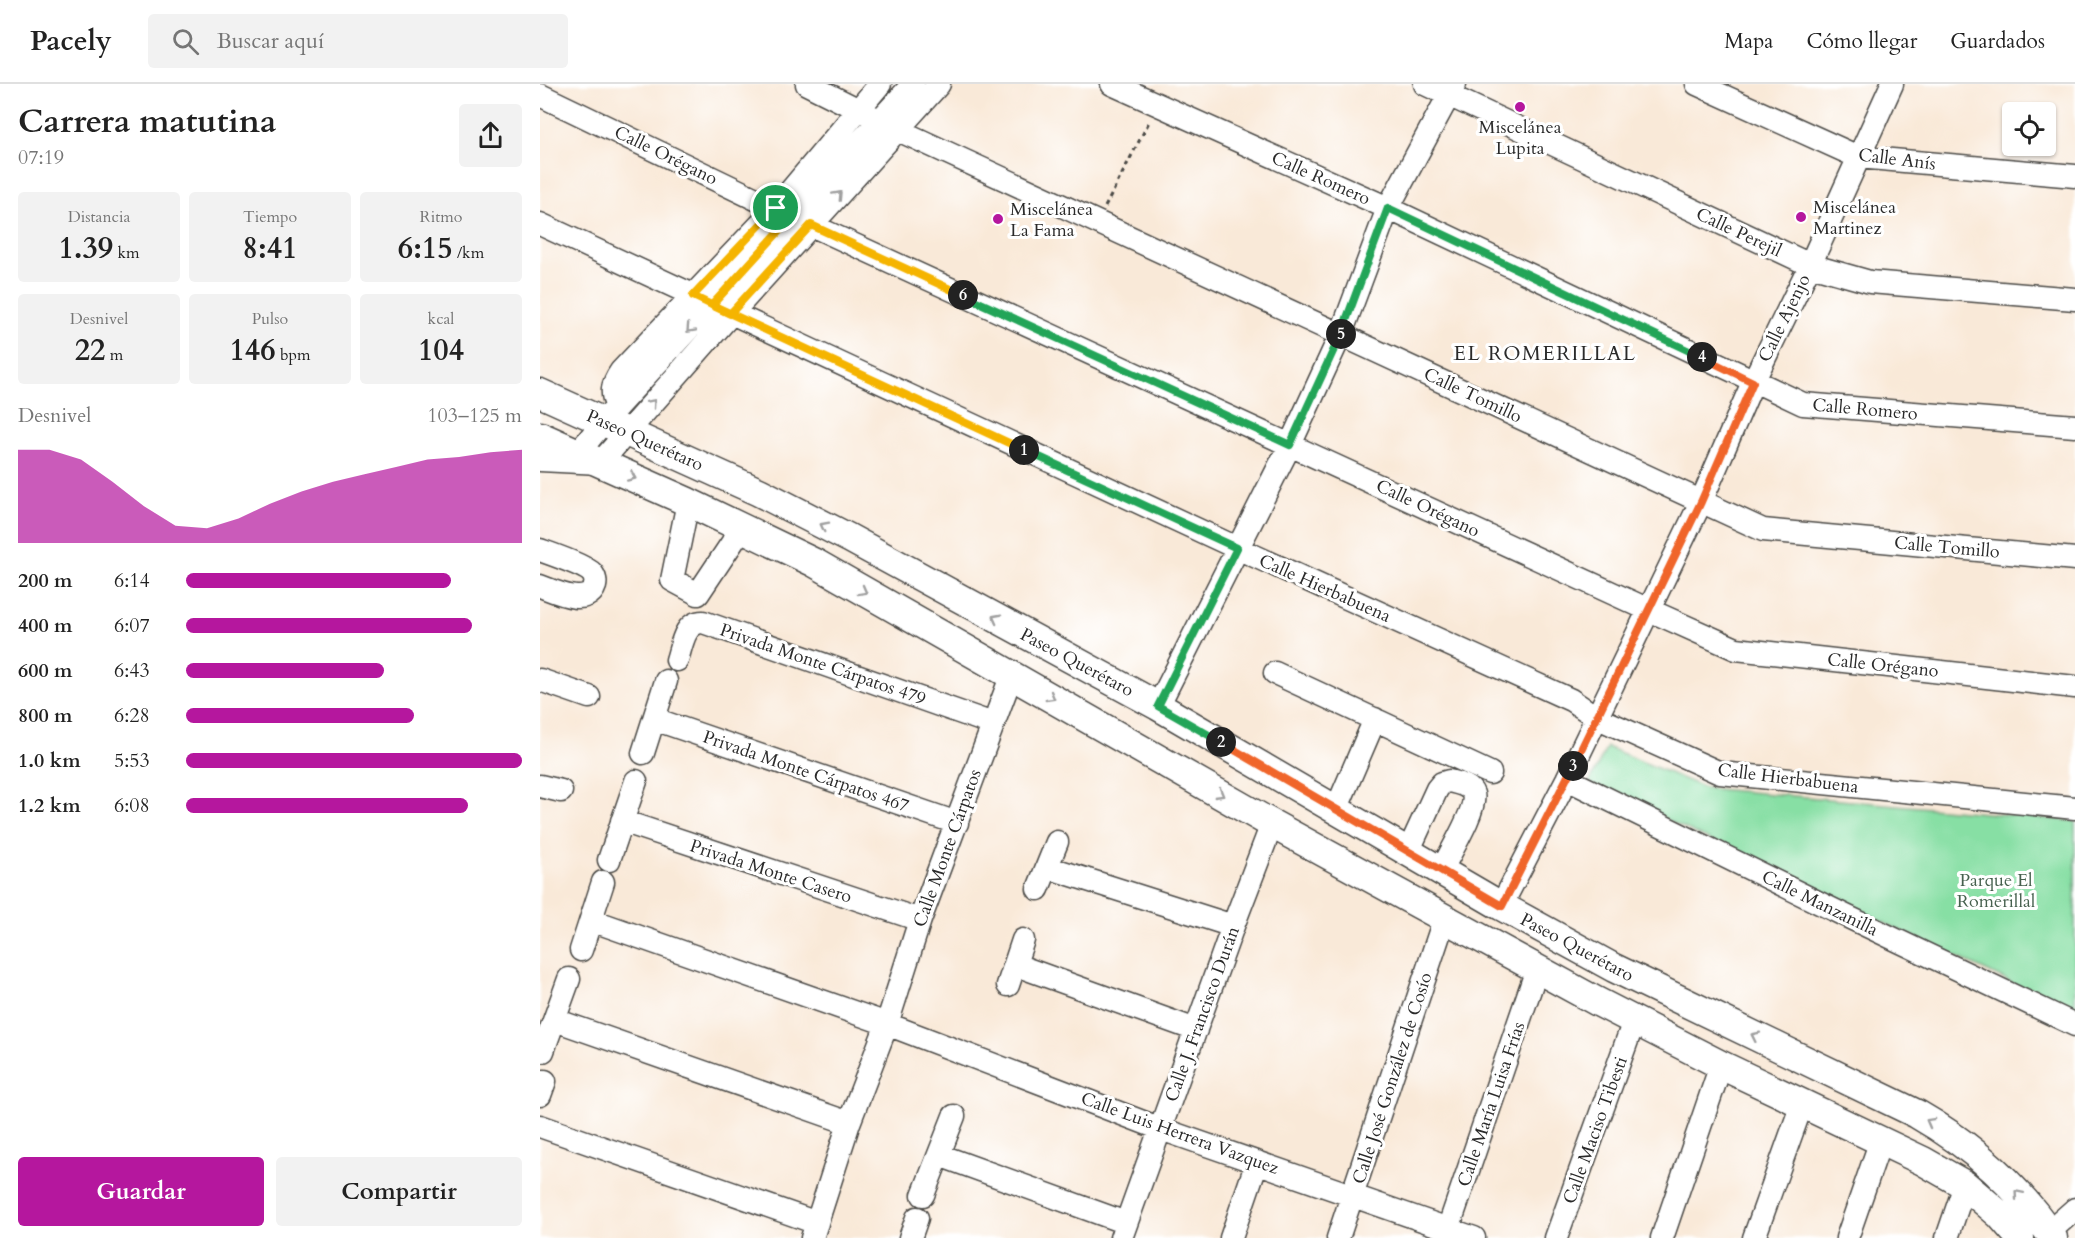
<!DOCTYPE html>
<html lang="es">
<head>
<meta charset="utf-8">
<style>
	:root { --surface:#fff; --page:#f2f2f2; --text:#222; --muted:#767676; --line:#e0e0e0; --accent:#b5179e }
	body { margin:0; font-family:Cardo,serif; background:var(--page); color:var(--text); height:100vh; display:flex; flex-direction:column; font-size:22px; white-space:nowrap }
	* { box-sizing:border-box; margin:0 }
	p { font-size:20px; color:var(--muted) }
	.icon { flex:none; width:33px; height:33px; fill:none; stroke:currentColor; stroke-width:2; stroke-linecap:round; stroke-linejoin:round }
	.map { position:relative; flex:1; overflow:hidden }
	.panel { display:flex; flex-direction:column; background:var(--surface); width:540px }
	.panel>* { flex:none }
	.buttons { position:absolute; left:1462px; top:18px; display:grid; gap:12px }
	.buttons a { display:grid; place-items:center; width:54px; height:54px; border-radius:6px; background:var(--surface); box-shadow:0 2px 4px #0004; font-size:30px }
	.pin { position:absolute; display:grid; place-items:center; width:51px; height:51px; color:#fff; margin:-26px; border:3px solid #fff; border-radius:50%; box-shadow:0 2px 6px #0007 }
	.km { position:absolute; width:30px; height:30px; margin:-15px; border-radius:50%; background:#222; color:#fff; font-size:16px; line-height:30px; text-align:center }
	.round { display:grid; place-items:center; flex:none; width:63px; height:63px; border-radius:6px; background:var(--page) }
	.headline { display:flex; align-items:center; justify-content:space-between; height:102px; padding:0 18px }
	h1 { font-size:33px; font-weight:700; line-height:45px }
	.figures { display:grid; grid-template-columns:repeat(3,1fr); gap:9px; height:102px; padding:6px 18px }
	.figures div { display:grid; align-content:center; border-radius:6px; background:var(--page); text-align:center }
	.figures b { font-size:30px; font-weight:700 }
	.figures small { font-size:16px; font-weight:400 }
	.figures p { font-size:16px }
	.chart { height:168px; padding:12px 18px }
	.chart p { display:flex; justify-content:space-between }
	.chart svg { width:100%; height:108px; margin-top:6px; fill:var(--accent); opacity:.7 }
	.primary-button { display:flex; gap:12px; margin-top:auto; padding:12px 18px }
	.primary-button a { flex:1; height:69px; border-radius:6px; background:var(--accent); color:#fff; font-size:24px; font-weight:700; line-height:69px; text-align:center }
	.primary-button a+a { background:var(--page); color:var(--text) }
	ul { padding:0 18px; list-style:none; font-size:20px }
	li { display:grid; grid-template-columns:96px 72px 1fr; align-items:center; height:45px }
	li i { height:15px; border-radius:8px; background:var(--accent) }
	header { display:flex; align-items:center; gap:36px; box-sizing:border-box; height:84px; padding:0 30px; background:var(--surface); border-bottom:2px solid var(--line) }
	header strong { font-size:28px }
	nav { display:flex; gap:33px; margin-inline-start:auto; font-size:21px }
	.search { width:420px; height:54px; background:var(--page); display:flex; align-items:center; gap:15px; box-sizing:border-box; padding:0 21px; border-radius:6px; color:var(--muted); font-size:22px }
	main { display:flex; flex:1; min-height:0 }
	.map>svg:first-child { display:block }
	.green { fill:#87dfa4; stroke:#598568; stroke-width:1.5 }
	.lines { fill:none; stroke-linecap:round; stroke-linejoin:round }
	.minor-casing { stroke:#4a4845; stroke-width:25 }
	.major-casing { stroke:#4a4845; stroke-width:31 }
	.path { stroke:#4a4845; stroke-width:3; stroke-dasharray:4.5 4.5; stroke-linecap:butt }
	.minor { stroke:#fff; stroke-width:22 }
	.major { stroke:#fff; stroke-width:28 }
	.oneway { stroke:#a0a0a0 }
	.split-1-casing { stroke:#fff; stroke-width:12 }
	.split-2-casing { stroke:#fff; stroke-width:12 }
	.split-3-casing { stroke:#fff; stroke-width:12 }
	.split-4-casing { stroke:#fff; stroke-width:12 }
	.split-5-casing { stroke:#fff; stroke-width:12 }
	.split-6-casing { stroke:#fff; stroke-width:12 }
	.split-7-casing { stroke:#fff; stroke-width:12 }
	.split-1 { stroke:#f5b400; stroke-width:8 }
	.split-2 { stroke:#22a559; stroke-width:8 }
	.split-3 { stroke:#f0652b; stroke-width:8 }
	.split-4 { stroke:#f0652b; stroke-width:8 }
	.split-5 { stroke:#22a559; stroke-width:8 }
	.split-6 { stroke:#22a559; stroke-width:8 }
	.split-7 { stroke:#f5b400; stroke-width:8 }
	.poi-dot { fill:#b5179e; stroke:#fff; stroke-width:2 }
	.labels { text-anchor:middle; stroke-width:6; stroke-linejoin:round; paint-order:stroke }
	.poi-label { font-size:18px; fill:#2b2b2b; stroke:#fff; text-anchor:start }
	.street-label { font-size:18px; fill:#2b2b2b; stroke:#fff }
	.park-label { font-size:18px; fill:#47614f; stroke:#fff }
	.neighbourhood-label { font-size:20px; letter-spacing:1.5px; fill:#2b2b2b; stroke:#fff }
</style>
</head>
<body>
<header>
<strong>Pacely</strong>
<div class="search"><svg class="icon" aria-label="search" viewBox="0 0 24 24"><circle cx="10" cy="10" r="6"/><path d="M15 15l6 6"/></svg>Buscar aquí</div>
<nav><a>Mapa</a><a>Cómo llegar</a><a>Guardados</a></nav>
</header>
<main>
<section class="panel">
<div class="headline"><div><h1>Carrera matutina</h1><p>07:19</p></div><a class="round"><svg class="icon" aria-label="share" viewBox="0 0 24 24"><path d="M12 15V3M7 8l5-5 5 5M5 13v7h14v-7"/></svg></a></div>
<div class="figures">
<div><p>Distancia</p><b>1.39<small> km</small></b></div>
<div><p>Tiempo</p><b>8:41</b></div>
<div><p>Ritmo</p><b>6:15<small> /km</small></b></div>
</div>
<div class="figures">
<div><p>Desnivel</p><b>22<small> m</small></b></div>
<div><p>Pulso</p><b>146<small> bpm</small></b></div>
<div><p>kcal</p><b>104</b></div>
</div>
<div class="chart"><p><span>Desnivel</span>103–125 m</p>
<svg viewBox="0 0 160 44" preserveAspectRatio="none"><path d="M0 44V6L10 6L20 10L30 19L40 29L50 37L60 38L70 34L80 28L90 23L100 19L110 16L120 13L130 10L140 9L150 7L160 6V44z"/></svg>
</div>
<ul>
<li><b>200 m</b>6:14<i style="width:79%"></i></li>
<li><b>400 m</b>6:07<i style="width:85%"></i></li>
<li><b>600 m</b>6:43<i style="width:59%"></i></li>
<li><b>800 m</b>6:28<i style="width:68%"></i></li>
<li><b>1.0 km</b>5:53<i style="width:100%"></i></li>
<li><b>1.2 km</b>6:08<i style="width:84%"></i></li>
</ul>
<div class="primary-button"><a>Guardar</a><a>Compartir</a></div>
</section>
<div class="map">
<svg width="1535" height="1154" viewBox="0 0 1535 1154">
	<rect width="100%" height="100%" fill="#fff"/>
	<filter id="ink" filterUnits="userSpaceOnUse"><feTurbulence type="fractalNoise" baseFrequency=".0167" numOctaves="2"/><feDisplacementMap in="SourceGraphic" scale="12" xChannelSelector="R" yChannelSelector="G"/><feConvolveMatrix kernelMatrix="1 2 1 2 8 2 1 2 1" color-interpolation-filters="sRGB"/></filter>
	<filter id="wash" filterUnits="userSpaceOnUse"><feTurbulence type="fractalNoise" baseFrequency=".008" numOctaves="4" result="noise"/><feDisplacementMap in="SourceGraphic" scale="24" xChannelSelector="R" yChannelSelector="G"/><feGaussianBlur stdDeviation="1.35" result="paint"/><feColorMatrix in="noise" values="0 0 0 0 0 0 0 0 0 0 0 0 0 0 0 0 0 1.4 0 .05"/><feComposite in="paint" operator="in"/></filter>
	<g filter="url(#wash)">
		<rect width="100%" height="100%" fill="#f9e9d8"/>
		<path class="green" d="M 1067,663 L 1165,704 L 1535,737 L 1535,929 L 1049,699 Z"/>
	</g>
	<g filter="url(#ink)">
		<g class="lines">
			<g class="minor-casing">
				<path id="minor" d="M 267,0 L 331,32
					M 572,0 L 848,124 L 1263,320 L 1535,342
					M 885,0 L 1270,181 L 1330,198 L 1535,215
					M 1157,0 L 1318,73 L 1535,92
					M 0,11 L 247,130
					M 358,46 L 1223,446 L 1535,475
					M 0,140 L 697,464 L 1031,616 L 1056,633 L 1180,689 L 1535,724
					M 271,141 L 1109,526 L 1196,565 L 1535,603
					M 77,323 C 70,309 72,300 81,287 L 236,124 L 340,0
					M 38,369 L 64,337 L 373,0
					M 0,376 L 60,379 L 191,230 L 399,0
					M 148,418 L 132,496 L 158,510 L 202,444
					M 0,466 C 11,470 46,482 52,489 C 55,493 56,498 55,502 C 48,524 14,507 0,502
					M 137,576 C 142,561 144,538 163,538 L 453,640
					M 735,589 L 950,689
					M 0,596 L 49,613
					M 618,622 L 750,361 L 801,250 L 848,124 L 915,0
					M 114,635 L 417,739
					M 103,669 L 126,597
					M 1027,695 L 1304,831 L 1535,941
					M 0,702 L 21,707
					M 796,726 L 835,635
					M 82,737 L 380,836
					M 868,768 L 897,705 L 902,699 L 909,697 C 916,699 930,701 933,710 C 938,724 908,772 901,787
					M 69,776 L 96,697
					M 507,783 L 693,842
					M 498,805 L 517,758
					M 961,822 L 1027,695 L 1161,418 L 1213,298 L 1270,181 L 1352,0
					M 51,836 L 347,940 L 621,1045 L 934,1154
					M 41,866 L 63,798
					M 476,881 L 656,946
					M 468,901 L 483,856
					M 15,936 L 309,1039
					M 3,967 L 29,895
					M 0,1011 L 5,997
					M 0,1042 L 277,1139
					M 399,1071 L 586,1139
					M 383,1111 L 414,1032
					M 1509,1148 L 1535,1125
					M 272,1154 L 309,1039 L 347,940 L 380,836 L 472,590
					M 370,1154 L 377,1134
					M 581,1154 L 693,842 L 732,740
					M 691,1154 L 717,1078
					M 798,1154 L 905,833
					M 905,1154 L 997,885
					M 1016,1154 L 1094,937
					M 1122,1154 L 1181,981
					M 1214,1154 L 1262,1020
					M 1307,1154 L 1341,1056
					M 1407,1154 L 1425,1101"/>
			</g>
			<g class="major-casing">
				<path id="major" d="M 0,309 L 219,408 L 309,454 L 618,622 L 961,822 L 1074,884 L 1377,1030 C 1431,1061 1478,1102 1513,1154
					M 0,352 L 148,418 L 275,479 L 732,740 L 1056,917 L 1181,981 L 1383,1077 L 1425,1101 L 1460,1131 L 1480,1154"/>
			</g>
			<path class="path" d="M 565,123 L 610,36"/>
			<use href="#minor" class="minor"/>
			<use href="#major" class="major"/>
		</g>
		<defs><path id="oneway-chevron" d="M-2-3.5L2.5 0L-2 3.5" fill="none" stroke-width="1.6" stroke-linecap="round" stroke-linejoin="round" transform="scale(1.5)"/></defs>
		<g class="oneway">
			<use href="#oneway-chevron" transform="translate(298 111) rotate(-47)"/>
			<use href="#oneway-chevron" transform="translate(150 245) rotate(133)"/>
			<use href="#oneway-chevron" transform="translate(112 319) rotate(-49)"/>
			<use href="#oneway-chevron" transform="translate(92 393) rotate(24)"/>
			<use href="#oneway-chevron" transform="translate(284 442) rotate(-153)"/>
			<use href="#oneway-chevron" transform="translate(323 507) rotate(29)"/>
			<use href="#oneway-chevron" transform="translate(456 534) rotate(-152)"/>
			<use href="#oneway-chevron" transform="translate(511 613) rotate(30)"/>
			<use href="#oneway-chevron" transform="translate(680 710) rotate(30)"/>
			<use href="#oneway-chevron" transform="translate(1215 952) rotate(-154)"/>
			<use href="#oneway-chevron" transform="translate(1390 1038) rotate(-151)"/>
			<use href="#oneway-chevron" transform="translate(1478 1110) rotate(-131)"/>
		</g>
	</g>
	<g class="lines" filter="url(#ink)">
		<g class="split-1-casing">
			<path id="split-1" d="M 236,124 L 252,133 L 172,221 L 484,366"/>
		</g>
		<g class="split-2-casing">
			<path id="split-2" d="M 484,366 L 697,464 L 618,622 L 681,658"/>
		</g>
		<g class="split-3-casing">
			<path id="split-3" d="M 681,658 L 962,822 L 1033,682"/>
		</g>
		<g class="split-4-casing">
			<path id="split-4" d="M 1033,682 L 1161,418 L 1213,298 L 1162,273"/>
		</g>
		<g class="split-5-casing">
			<path id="split-5" d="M 801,250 L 848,124 L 1162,273"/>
		</g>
		<g class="split-6-casing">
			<path id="split-6" d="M 423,211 L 750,361 L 801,250"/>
		</g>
		<g class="split-7-casing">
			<path id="split-7" d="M 236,124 L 153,212 L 190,230 L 271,141 L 423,211"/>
		</g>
		<use href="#split-1" class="split-1"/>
		<use href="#split-2" class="split-2"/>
		<use href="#split-3" class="split-3"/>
		<use href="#split-4" class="split-4"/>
		<use href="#split-5" class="split-5"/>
		<use href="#split-6" class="split-6"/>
		<use href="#split-7" class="split-7"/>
	</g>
	<g class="poi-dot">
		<circle cx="980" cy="23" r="6"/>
		<circle cx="1261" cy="133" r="6"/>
		<circle cx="458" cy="135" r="6"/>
	</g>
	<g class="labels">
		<g class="poi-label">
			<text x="980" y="49" text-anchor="middle">Miscelánea<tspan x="980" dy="21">Lupita</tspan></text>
			<text x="1273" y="129">Miscelánea<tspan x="1273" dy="21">Martinez</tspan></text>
			<text x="470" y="131">Miscelánea<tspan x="470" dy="21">La Fama</tspan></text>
		</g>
		<g class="street-label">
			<text transform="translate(126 71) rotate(26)" y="6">Calle Orégano</text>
			<text transform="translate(1357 75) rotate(7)" y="6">Calle Anís</text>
			<text transform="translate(781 94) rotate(24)" y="6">Calle Romero</text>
			<text transform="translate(1199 148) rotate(25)" y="6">Calle Perejil</text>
			<text transform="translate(1244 234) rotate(-64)" y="6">Calle Ajenjo</text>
			<text transform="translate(933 311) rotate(25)" y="6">Calle Tomillo</text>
			<text transform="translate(1325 325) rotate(5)" y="6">Calle Romero</text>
			<text transform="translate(105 356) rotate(24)" y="6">Paseo Querétaro</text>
			<text transform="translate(888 424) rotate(25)" y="6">Calle Orégano</text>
			<text transform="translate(1407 463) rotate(5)" y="6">Calle Tomillo</text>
			<text transform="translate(785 504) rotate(24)" y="6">Calle Hierbabuena</text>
			<text transform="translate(537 578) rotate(28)" y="6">Paseo Querétaro</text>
			<text transform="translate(283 580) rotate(19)" y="6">Privada Monte Cárpatos 479</text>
			<text transform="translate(1343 581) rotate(6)" y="6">Calle Orégano</text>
			<text transform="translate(266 687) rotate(19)" y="6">Privada Monte Cárpatos 467</text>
			<text transform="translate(1248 694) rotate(7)" y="6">Calle Hierbabuena</text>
			<text transform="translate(407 764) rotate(-70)" y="6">Calle Monte Cárpatos</text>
			<text transform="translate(231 787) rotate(18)" y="6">Privada Monte Casero</text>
			<text transform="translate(1280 819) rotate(26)" y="6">Calle Manzanilla</text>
			<text transform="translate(1037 863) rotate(28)" y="6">Paseo Querétaro</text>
			<text transform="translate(662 930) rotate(-70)" y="6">Calle J. Francisco Durán</text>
			<text transform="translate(852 994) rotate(-72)" y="6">Calle José González de Cosío</text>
			<text transform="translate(951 1020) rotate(-71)" y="6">Calle María Luisa Frías</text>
			<text transform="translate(1055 1046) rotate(-70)" y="6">Calle Maciso Tibesti</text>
			<text transform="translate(640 1049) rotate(20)" y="6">Calle Luis Herrera Vazquez</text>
		</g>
		<g class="park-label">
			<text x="1456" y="802">Parque El<tspan x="1456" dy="21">Romerillal</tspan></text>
		</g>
		<g class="neighbourhood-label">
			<text x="1005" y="276">EL ROMERILLAL</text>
		</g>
	</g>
</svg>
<div class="buttons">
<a><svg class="icon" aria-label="locate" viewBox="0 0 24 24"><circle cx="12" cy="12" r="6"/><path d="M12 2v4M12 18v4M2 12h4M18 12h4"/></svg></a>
</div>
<div class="pin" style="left:236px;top:124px;background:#1e9e55"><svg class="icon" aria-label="arrive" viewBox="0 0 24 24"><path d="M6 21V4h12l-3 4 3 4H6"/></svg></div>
<b class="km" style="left:484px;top:366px">1</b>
<b class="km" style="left:681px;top:658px">2</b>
<b class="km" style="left:1033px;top:682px">3</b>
<b class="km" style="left:1162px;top:273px">4</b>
<b class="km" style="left:801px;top:250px">5</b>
<b class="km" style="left:423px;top:211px">6</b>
</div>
</main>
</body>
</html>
